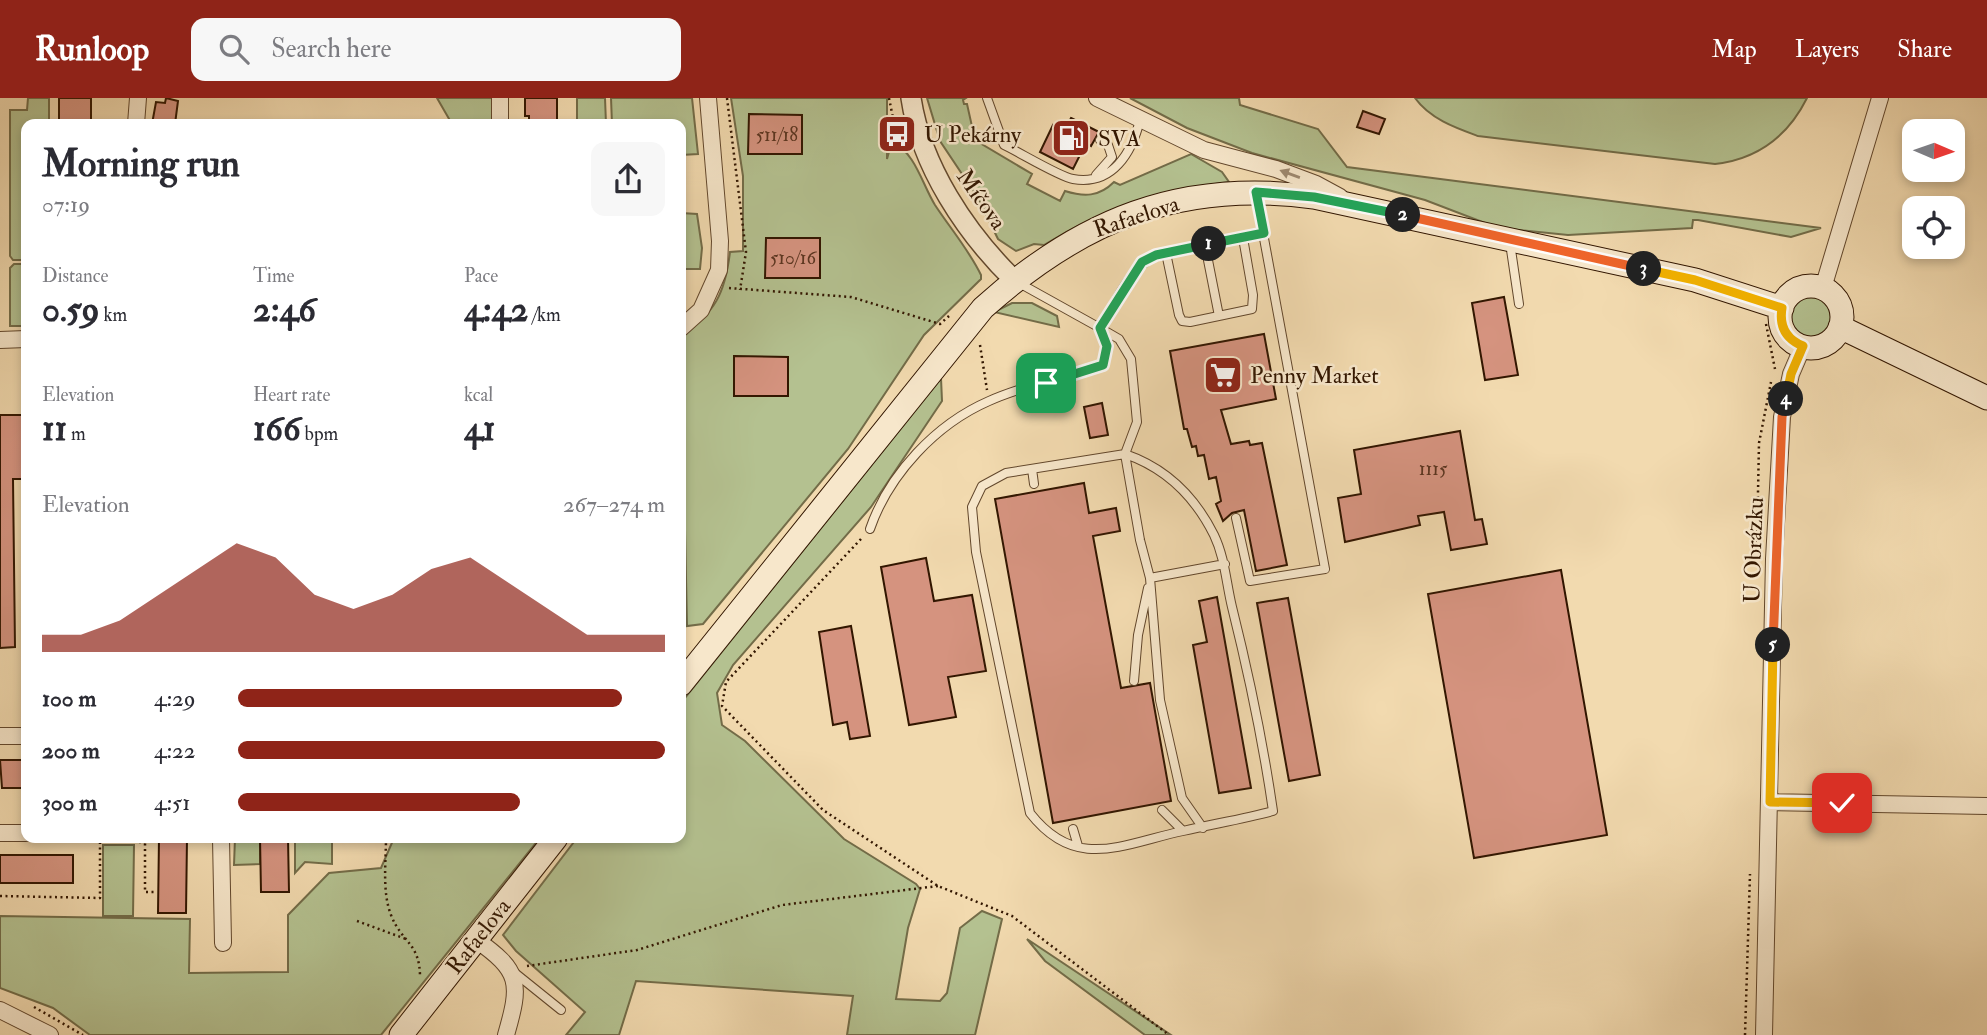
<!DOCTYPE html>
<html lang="en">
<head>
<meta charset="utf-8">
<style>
	:root { --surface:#fff; --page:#f7f7f7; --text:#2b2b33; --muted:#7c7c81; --accent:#8f2418 }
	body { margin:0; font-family:"IM FELL Double Pica",serif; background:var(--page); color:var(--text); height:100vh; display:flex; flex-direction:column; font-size:26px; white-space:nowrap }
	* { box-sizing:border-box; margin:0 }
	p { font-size:23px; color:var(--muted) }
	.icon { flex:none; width:38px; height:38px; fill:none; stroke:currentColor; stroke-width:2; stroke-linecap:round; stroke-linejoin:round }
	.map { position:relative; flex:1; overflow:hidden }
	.side { position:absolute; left:21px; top:21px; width:665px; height:724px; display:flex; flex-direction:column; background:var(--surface); border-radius:14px; box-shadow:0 4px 10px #0003 }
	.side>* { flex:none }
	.needle { width:46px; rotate:92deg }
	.tools { position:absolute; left:1902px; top:21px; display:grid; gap:14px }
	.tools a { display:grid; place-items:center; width:63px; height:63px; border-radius:14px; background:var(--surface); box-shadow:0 4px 10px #0003; font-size:35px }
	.pin { position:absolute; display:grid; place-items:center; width:60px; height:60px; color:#fff; margin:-30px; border-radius:14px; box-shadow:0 4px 10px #0006 }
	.km { position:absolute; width:35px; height:35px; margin:-18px; border-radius:50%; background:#222; color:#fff; font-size:19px; line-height:35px; text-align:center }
	.round { display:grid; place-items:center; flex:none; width:74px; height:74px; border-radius:14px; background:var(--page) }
	.summary { display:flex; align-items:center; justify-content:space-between; height:119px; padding:0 21px }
	h1 { font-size:38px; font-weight:800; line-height:52px }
	.figures { display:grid; grid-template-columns:repeat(3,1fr); gap:10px; height:119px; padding:7px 21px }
	.figures div { display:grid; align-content:center }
	.figures b { font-size:35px; font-weight:800 }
	.figures small { font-size:19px; font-weight:400 }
	.figures p { font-size:19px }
	.chart { height:196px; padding:14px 21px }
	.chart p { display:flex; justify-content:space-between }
	.chart svg { width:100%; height:126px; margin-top:7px; fill:var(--accent); opacity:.7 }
	ul { padding:0 21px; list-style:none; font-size:23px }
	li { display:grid; grid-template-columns:112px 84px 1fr; align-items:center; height:52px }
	li i { height:18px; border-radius:9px; background:var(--accent) }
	header { display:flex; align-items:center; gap:42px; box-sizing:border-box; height:98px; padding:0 35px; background:var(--accent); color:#fff }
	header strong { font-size:33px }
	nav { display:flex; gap:38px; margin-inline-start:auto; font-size:24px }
	.search { width:490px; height:63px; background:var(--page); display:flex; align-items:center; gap:18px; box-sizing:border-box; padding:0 24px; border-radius:14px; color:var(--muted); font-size:26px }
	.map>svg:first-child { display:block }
	.green { fill:#b4c190; stroke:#736c48; stroke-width:2 }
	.building { fill:#d5937f; stroke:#321600; stroke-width:2 }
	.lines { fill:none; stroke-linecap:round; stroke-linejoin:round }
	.service-casing { stroke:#62472c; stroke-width:10 }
	.minor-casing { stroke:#62472c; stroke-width:18 }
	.tertiary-casing { stroke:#62472c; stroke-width:22 }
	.secondary-casing { stroke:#321600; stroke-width:25 }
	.path { stroke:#321600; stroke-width:2.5; stroke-dasharray:2 3.5; stroke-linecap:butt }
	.service { stroke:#f7e7cb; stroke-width:8 }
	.minor { stroke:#f7e7cb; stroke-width:16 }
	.tertiary { stroke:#f7e7cb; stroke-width:19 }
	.secondary { stroke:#f7e7cb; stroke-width:23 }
	.oneway { fill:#9e8970 }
	.split-1-casing { stroke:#fff; stroke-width:14 }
	.split-2-casing { stroke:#fff; stroke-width:14 }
	.split-3-casing { stroke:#fff; stroke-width:14 }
	.split-4-casing { stroke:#fff; stroke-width:14 }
	.split-5-casing { stroke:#fff; stroke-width:14 }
	.split-6-casing { stroke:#fff; stroke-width:14 }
	.split-1 { stroke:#22a559; stroke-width:9 }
	.split-2 { stroke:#22a559; stroke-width:9 }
	.split-3 { stroke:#f0652b; stroke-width:9 }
	.split-4 { stroke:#f5b400; stroke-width:9 }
	.split-5 { stroke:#f0652b; stroke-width:9 }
	.split-6 { stroke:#f5b400; stroke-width:9 }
	.labels { text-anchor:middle; stroke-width:5; stroke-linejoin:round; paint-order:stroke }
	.number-label { font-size:19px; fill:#5b3520 }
	.poi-label { font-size:23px; fill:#321600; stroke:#f7e7cb; text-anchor:start }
	.street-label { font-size:23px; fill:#321600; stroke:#f7e7cb }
</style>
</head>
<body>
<header>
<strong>Runloop</strong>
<div class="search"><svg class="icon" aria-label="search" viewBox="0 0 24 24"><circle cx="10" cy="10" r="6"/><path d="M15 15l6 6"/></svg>Search here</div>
<nav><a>Map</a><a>Layers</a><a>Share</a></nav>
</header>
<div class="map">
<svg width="1987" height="937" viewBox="0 0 1987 937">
	<rect width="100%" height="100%" fill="#f2daaf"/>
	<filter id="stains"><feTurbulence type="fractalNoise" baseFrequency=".00286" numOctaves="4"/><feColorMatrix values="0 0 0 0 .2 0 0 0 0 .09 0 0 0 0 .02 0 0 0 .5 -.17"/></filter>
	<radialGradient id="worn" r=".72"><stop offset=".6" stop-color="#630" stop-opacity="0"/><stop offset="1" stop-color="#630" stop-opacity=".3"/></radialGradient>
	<path class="green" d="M 28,0 L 49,0 L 49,26 L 26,26 L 26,162 L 13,162 L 10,158 L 10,12 L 27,12 Z
		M 437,0 L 492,0 L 495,26 L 452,26 Z
		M 577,0 L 605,0 L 606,26 L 577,26 Z
		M 611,0 L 692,0 L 698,56 L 681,57 L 681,26 L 612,26 Z
		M 731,0 L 887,0 L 887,61 L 892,43 C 916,56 922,86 935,107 C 950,130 969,152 981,177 L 981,181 L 924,237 L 848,351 L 703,526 L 687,528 L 681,239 C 715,214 725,196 730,154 L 743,153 L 743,78 Z
		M 927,0 L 966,0 L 963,2 L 964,6 L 967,6 L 973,33 L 980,45 L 1032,76 L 1027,86 L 1060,103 L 1065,93 C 1084,99 1099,99 1114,84 L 1120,87 L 1191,56 L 1222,74 L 1229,84 C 1157,94 1106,109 1044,147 L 1034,146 L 1016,153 L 998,141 L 978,100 L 940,43 Z
		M 1130,0 L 1239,0 L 1240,7 L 1318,31 L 1347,69 L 1821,130 L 1791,139 L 1698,122 L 1693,122 L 1692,130 L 1568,137 L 1498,130 L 1425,102 L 1252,55 L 1187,30 Z
		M 1415,0 L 1807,0 C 1788,38 1758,61 1715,66 L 1478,38 C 1456,30 1430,21 1415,0 Z
		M 681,115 L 697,116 L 702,150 L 700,171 L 681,171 Z
		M 14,166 L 26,166 L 26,228 L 10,228 L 10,170 Z
		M1790 218a21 21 0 1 1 42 0a21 21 0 1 1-42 0Z
		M 1012,205 L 1032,205 L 1057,218 L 1059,229 L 994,214 Z
		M 941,280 L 942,303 L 871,409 L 733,567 L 717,595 L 722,627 L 745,643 L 844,741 L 916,786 L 920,791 L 908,830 L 896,901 L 940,903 L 947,895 L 960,830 L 982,813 L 1002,821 L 975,937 L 847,937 L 853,898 L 636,883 L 619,937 L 566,937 L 585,914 L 516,853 L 503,837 L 577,740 L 681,740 L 681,605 Z
		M 235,740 L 260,740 L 260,766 L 234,767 Z
		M 295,740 L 332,740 L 332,766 L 305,764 L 295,775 Z
		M 394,740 L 540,740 L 381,937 L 90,937 L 53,910 L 0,890 L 0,818 L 190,821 L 189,875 L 288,874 L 288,817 L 329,775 L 381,770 Z
		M 103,747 L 134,747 L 133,818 L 103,818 Z
		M 1027,841 L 1171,937 L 1145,937 L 1045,863 Z"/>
	<path class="building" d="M 59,0 L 91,0 L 91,26 L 59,26 Z
		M 166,0 L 178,3 L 175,26 L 152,26 L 156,4 L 165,5 Z
		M 525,0 L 557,0 L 557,26 L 529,26 L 529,18 L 525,18 Z
		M 1363,13 L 1385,21 L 1379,36 L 1357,29 Z
		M 749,16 L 802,17 L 802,56 L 748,56 Z
		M 1071,20 L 1099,34 L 1091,48 L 1086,45 L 1073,71 L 1040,54 L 1053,27 L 1064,33 Z
		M 766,140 L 820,140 L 820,180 L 765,180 Z
		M 1504,199 L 1518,277 L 1485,282 L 1472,205 Z
		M 1264,236 L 1276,301 L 1221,312 L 1231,346 L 1249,343 L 1250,347 L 1262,345 L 1287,467 L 1256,473 L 1244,412 L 1232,415 L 1223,423 L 1216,406 L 1221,403 L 1216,379 L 1209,381 L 1204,357 L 1198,358 L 1196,348 L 1192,349 L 1187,331 L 1184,331 L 1170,253 Z
		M 734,258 L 788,259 L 788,298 L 734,298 Z
		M 1102,305 L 1108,337 L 1090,340 L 1084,309 Z
		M 0,317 L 26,317 L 26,381 L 13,381 L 15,549 L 0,550 Z
		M 1460,333 L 1475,422 L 1482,421 L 1487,446 L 1451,452 L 1444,414 L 1418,418 L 1420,427 L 1345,444 L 1338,400 L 1361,396 L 1354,352 Z
		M 1084,385 L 1089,415 L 1116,410 L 1120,433 L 1093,438 L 1121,590 L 1150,585 L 1171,703 L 1053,725 L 995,401 Z
		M 926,460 L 934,503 L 972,497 L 986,573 L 948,579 L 956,619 L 909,627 L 881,469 Z
		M 1561,472 L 1607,737 L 1474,760 L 1428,496 Z
		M 1217,499 L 1251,690 L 1219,695 L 1193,547 L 1207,544 L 1199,503 Z
		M 1288,500 L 1320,677 L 1289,683 L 1257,505 Z
		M 851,528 L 870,638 L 850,641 L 847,624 L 833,627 L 819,534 Z
		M 0,662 L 26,662 L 26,690 L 2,690 Z
		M 159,740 L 187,740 L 186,815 L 158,815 Z
		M 260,740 L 288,740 L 289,794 L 261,794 Z
		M 0,757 L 73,757 L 73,785 L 0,785 Z"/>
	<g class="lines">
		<g class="service-casing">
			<path id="service" d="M 987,0 L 1004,47 C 1019,54 1060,79 1073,81 C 1113,88 1132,54 1140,22
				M 1096,77 L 1112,59 L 1108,47 L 1100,42
				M 1510,145 L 1519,206
				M 1205,147 L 1219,218
				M 1166,155 L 1179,217 L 1182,223 L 1190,224 L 1252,211 L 1253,197 L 1243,140
				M 1032,371 L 1034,386
				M 1236,420 L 1250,483 L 1325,471 L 1256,97
				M 870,431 C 889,376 936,326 989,303 C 1024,287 1066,279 1103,267 L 1107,248 L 1100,230 L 1019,185
				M 1225,466 L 1150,480 L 1140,442 L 1125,356 C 1166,370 1195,399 1214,437 C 1225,460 1226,484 1232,509 C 1249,577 1263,644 1273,713 C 1243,721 1213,726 1183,733 C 1122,746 1076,774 1030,715 L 976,454 L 972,409 L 982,388 L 1006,375 L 1125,356 L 1137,324 L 1131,261 L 1119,241 L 1100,230 C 1116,204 1128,172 1156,157 L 1264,135
				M 1150,480 L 1160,602 L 1182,700 L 1203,730
				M 1134,583 L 1138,537 L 1148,490
				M 1162,712 L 1183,733
				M 1073,731 L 1078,748
				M 515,875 L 561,912"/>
		</g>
		<g class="minor-casing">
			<path id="minor" d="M 1097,0 L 1204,52 L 1276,71 L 1316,86 L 1340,99
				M 136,26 L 138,0
				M 500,26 L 500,0
				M 1823,190 L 1880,0
				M 681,230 L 701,212 L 719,172 L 720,143 L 708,0
				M 0,242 L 26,241
				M 0,638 L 26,638
				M 1770,704 L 1987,708
				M 0,735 L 26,735
				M 221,740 L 223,845
				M 475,841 C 521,873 521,885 506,937
				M 0,912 L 50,937
				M 1764,937 L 1774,461 L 1782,319 L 1791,276 L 1803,248"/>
		</g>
		<g class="tertiary-casing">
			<path id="tertiary" d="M 911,0 C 921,68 966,135 1014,182"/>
		</g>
		<g class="secondary-casing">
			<path id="secondary" d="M1780 219a31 31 0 1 1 62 0a31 31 0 1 1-62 0Z
				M 1840,229 L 1987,300
				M 681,586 L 983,210 C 1081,122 1180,81 1314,99 L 1695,182 L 1782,210
				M 401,937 L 556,740"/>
		</g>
		<path class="path" d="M 727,0 L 746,154 L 740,192
			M 889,0 L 897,40 L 904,49
			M 729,190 L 851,199 L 940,226 L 949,218
			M 1766,226 L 1775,271
			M 980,247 L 987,292
			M 861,441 L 726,584 L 722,608 L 823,712 L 938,788 L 1012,818 L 1169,937
			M 1757,444 L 1759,345 L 1771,284
			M 145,740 L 145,794 L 155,794
			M 386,740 C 386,764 382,794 391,817 C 402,845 420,845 420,879
			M 40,742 L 145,744
			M 0,798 L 100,800 L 100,743
			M 357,823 L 406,841
			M 527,868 L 637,852 L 782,807 L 938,788
			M 34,909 L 83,937
			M 1745,937 L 1750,776"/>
		<use href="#service" class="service"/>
		<use href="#minor" class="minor"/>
		<use href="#tertiary" class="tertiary"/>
		<use href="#secondary" class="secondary"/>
	</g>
	<defs><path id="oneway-solid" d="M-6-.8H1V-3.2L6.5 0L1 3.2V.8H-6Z" transform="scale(1.75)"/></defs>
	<use class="oneway" href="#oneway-solid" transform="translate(1290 76) rotate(-160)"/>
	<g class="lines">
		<g class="split-1-casing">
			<path id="split-1" d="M 1046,285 L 1103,267 L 1107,248 L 1100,230 L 1142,164 L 1156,157 L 1209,146"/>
		</g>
		<g class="split-2-casing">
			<path id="split-2" d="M 1209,146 L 1264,135 L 1256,94 L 1314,99 L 1403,117"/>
		</g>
		<g class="split-3-casing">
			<path id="split-3" d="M 1403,117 L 1644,171"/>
		</g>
		<g class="split-4-casing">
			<path id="split-4" d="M 1644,171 L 1695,182 L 1782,210 C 1779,228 1786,241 1803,248 L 1791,276 L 1786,301"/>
		</g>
		<g class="split-5-casing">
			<path id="split-5" d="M 1773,547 L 1782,319 L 1786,301"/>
		</g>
		<g class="split-6-casing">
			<path id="split-6" d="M 1773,547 L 1770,704 L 1842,705"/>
		</g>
		<use href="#split-1" class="split-1"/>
		<use href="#split-2" class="split-2"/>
		<use href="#split-3" class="split-3"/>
		<use href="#split-4" class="split-4"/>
		<use href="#split-5" class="split-5"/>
		<use href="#split-6" class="split-6"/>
	</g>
	<defs>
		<g id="bus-square" transform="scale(2.0125)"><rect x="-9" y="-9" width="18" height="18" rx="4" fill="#8f2418" stroke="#f7e7cb"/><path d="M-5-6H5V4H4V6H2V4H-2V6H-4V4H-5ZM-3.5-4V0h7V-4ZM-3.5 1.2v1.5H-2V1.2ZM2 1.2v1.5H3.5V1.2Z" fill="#fff"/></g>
		<g id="fuel-square" transform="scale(2.0125)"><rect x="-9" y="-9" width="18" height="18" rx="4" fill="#8f2418" stroke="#f7e7cb"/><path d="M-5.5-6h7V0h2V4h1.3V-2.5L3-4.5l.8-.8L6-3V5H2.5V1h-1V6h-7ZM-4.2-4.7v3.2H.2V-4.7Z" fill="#fff"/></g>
		<g id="supermarket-square" transform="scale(2.0125)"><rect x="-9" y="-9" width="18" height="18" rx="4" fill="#8f2418" stroke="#f7e7cb"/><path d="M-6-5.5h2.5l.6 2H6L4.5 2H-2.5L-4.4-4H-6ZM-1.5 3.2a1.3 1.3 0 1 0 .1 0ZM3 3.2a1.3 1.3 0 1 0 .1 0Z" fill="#fff"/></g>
	</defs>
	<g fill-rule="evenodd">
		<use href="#bus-square" x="897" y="36"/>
		<use href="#fuel-square" x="1071" y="40"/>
		<use href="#supermarket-square" x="1223" y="277"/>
	</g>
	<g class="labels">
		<g class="number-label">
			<text x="777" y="43">511/18</text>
			<text x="793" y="166">510/16</text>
			<text x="1433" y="377">1115</text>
		</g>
		<g class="poi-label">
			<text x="924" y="44">U Pekárny</text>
			<text x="1098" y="48">SVA</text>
			<text x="1250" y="285">Penny Market</text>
		</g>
		<g class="street-label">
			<text transform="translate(982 101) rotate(55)" y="8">Míčova</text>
			<text transform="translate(1136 118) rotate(-18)" y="8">Rafaelova</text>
			<text transform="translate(1753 452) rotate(-88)" y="8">U Obrázku</text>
			<text transform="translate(478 838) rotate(-52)" y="8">Rafaelova</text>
		</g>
	</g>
	<rect width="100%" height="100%" filter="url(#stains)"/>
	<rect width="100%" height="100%" fill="url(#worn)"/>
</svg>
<div class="tools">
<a><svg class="needle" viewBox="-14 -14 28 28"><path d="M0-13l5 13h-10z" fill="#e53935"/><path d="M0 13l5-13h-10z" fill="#7c7c81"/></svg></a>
<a><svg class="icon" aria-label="locate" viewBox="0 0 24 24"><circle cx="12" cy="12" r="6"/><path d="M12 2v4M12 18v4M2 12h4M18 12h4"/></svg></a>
</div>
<div class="pin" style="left:1046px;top:285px;background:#1e9e55"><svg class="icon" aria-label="arrive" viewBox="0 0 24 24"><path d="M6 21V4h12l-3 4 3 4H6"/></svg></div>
<div class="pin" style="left:1842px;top:705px;background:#d93025"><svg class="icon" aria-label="check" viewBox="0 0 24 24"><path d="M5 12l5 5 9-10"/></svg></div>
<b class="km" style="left:1209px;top:146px">1</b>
<b class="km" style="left:1403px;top:117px">2</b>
<b class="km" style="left:1644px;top:171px">3</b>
<b class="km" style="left:1786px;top:301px">4</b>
<b class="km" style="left:1773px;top:547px">5</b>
<section class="side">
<div class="summary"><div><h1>Morning run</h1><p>07:19</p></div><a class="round"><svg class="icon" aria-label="share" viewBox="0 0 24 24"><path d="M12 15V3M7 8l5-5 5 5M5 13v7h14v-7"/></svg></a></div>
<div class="figures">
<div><p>Distance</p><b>0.59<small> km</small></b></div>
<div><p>Time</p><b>2:46</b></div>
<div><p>Pace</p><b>4:42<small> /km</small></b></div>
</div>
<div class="figures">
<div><p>Elevation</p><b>11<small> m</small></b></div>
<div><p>Heart rate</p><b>166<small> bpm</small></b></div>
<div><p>kcal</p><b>41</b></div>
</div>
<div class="chart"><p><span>Elevation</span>267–274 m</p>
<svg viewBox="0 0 160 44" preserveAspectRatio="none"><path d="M0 44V38L10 38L20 33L30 24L40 15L50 6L60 11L70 24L80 29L90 24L100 15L110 11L120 20L130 29L140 38L150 38L160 38V44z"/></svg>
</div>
<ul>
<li><b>100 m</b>4:29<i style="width:90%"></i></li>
<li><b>200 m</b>4:22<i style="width:100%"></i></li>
<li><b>300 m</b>4:51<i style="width:66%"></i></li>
</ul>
</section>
</div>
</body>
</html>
